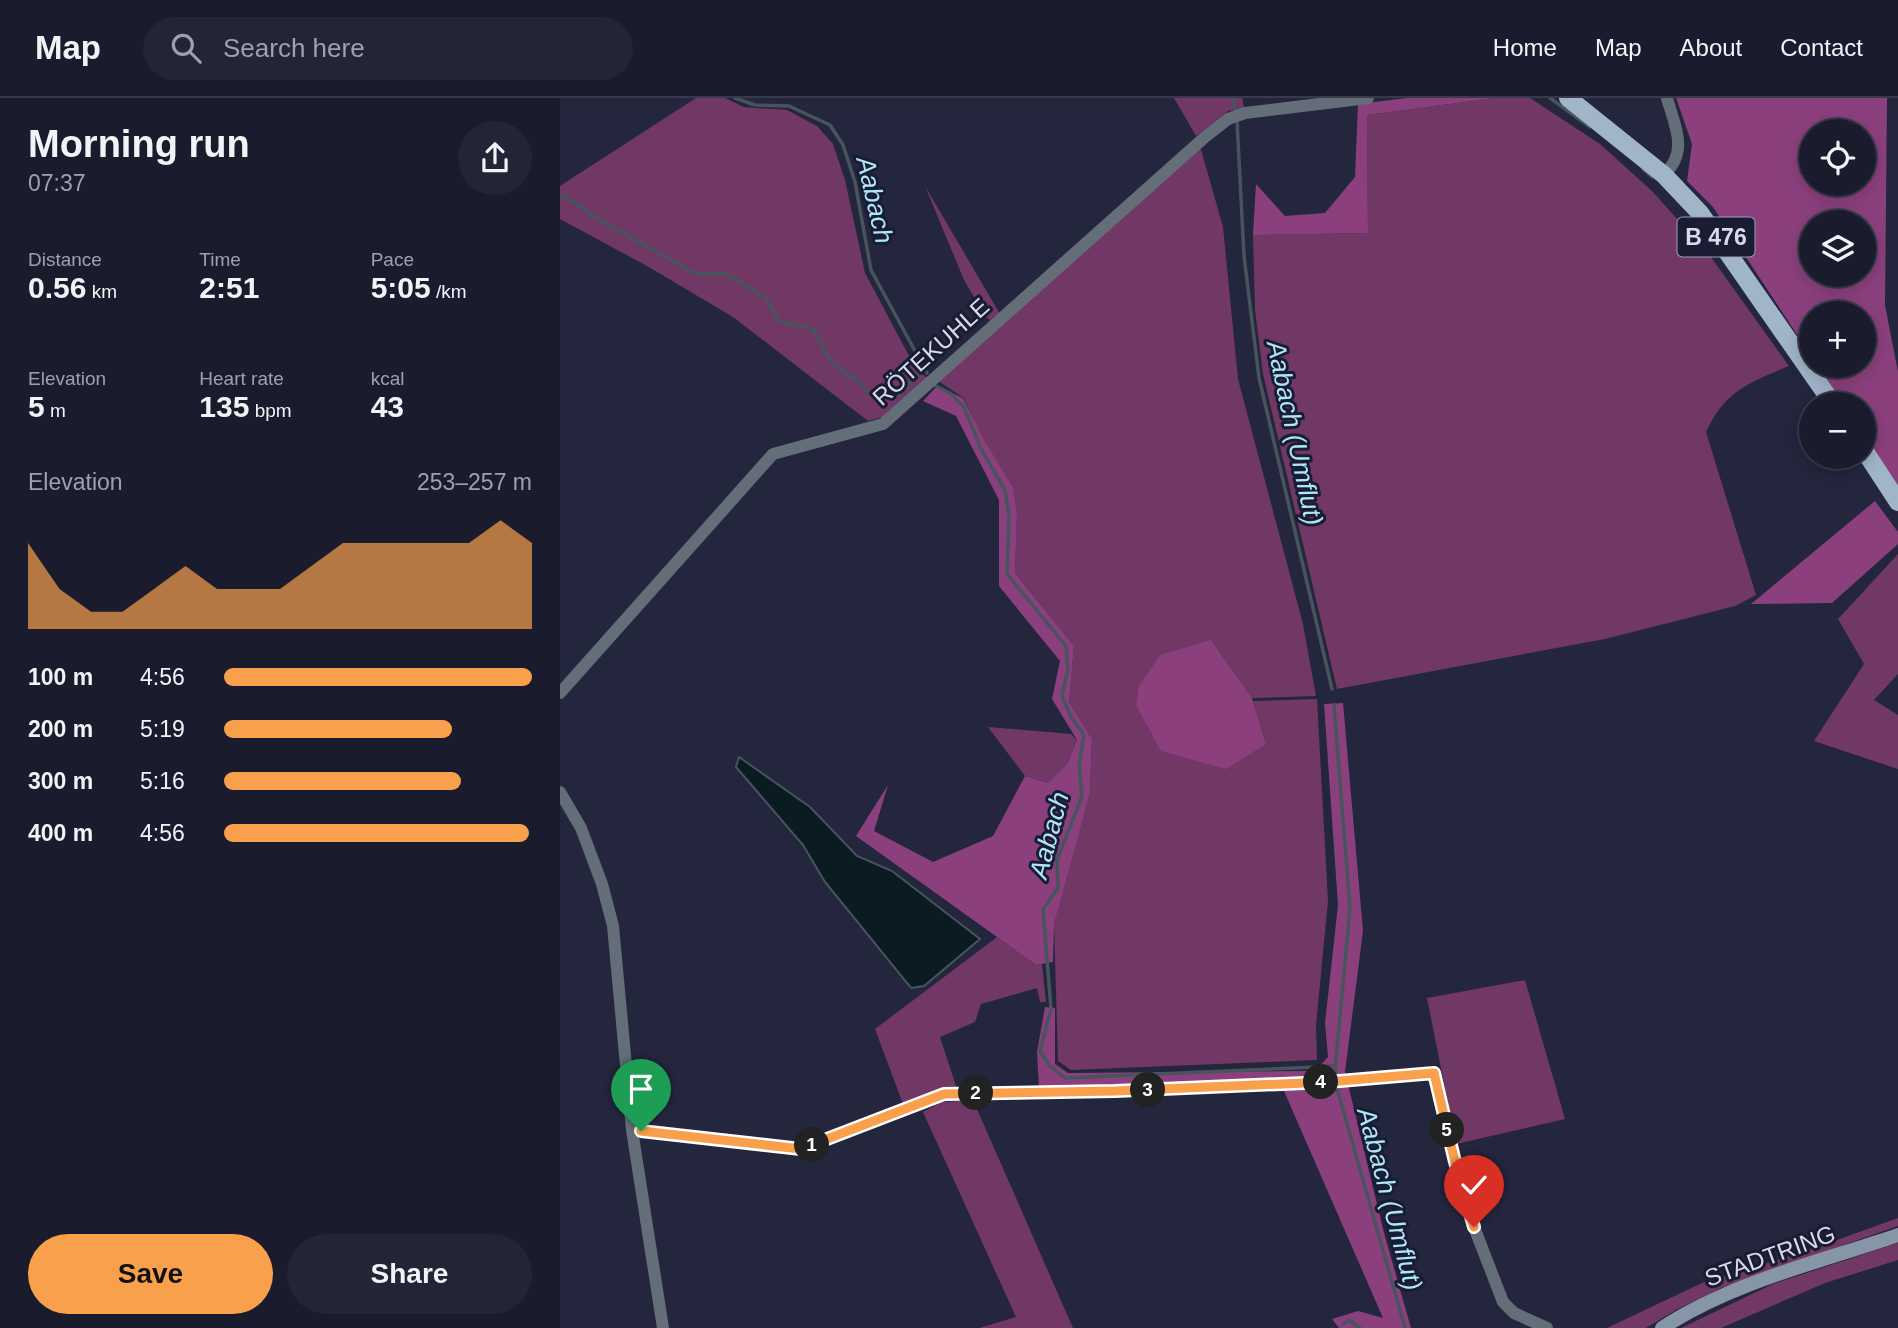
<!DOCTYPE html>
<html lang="en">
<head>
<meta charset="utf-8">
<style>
	:root { --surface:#1a1c2e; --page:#232536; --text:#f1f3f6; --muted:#9fa1aa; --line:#383a4a; --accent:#f8a04b }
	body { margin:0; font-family:Helvetica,sans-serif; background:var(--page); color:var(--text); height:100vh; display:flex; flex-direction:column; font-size:26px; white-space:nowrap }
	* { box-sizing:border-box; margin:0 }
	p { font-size:23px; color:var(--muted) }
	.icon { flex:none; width:38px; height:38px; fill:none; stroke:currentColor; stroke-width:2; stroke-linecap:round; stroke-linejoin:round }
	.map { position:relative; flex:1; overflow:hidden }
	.drawer { display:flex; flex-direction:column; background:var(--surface); width:560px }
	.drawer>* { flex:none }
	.fabs { position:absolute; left:1239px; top:21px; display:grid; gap:14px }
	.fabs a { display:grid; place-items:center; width:77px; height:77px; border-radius:50%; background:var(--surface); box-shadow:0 4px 18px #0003,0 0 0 2px var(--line); font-size:35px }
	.pin { position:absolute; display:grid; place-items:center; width:60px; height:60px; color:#fff; margin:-72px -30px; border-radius:50% 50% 50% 0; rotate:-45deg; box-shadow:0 0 7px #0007 }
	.pin .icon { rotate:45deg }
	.km { position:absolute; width:35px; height:35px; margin:-18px; border-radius:50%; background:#222; color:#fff; font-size:19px; line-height:35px; text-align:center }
	.round { display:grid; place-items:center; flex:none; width:74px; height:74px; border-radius:37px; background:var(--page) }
	.summary { display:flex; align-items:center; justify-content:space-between; height:119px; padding:0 28px }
	h1 { font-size:38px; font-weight:700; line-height:52px }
	.metrics { display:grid; grid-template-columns:repeat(3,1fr); gap:10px; height:119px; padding:7px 28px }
	.metrics div { display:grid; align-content:center }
	.metrics b { font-size:30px; font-weight:700 }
	.metrics small { font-size:19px; font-weight:400 }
	.metrics p { font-size:19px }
	.chart { height:196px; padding:14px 28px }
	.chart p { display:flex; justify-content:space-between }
	.chart svg { width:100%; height:126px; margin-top:7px; fill:var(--accent); opacity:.7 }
	.primary-button { display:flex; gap:14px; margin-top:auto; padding:14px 28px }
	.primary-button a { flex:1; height:80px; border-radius:42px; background:var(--accent); color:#111; font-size:28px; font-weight:700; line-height:80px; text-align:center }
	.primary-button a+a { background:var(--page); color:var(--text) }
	ul { padding:0 28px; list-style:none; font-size:23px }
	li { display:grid; grid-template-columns:112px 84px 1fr; align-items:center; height:52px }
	li i { height:18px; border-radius:9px; background:var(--accent) }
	header { display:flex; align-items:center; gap:42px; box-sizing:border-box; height:98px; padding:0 35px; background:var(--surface); border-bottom:2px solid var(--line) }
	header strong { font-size:33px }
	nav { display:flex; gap:38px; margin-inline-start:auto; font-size:24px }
	.search { width:490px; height:63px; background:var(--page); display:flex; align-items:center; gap:18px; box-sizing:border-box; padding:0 24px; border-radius:38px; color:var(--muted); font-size:26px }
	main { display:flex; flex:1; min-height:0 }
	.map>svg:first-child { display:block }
	.green { fill:#713865 }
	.forest { fill:#8b407d; fill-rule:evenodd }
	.water { fill:#0a1b21; stroke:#48545d; stroke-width:2 }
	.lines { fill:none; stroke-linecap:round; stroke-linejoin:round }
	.stream { stroke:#48545d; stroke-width:3.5 }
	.street { stroke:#646e78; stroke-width:12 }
	.secondary { stroke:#8696a6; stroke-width:14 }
	.primary { stroke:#a1b5c9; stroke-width:18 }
	.route-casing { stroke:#fff; stroke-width:14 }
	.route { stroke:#f8a04b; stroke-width:9 }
	.labels { text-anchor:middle; stroke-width:6; stroke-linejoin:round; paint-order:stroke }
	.shield { fill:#191c32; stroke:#9ea1b2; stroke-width:2 }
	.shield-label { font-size:23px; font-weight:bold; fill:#d7dae9 }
	.street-label { font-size:24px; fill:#d7dae9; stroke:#191c32 }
	.water-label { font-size:26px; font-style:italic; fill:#aee7f9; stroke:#191c32 }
</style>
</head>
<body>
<header>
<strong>Map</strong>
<div class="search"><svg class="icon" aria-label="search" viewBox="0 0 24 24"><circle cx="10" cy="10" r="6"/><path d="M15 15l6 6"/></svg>Search here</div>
<nav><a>Home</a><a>Map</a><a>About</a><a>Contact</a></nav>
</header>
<main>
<section class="drawer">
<div class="summary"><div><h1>Morning run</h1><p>07:37</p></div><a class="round"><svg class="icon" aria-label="share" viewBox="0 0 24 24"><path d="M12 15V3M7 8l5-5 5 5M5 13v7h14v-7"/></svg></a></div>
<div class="metrics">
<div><p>Distance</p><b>0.56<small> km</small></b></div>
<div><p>Time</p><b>2:51</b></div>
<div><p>Pace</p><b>5:05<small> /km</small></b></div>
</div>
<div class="metrics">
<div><p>Elevation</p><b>5<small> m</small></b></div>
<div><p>Heart rate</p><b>135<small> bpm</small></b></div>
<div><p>kcal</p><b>43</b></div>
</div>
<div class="chart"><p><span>Elevation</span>253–257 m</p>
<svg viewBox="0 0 160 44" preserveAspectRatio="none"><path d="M0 44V14L10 30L20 38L30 38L40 30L50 22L60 30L70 30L80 30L90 22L100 14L110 14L120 14L130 14L140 14L150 6L160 14V44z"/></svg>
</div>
<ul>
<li><b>100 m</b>4:56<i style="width:100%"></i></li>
<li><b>200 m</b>5:19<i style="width:74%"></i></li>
<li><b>300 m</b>5:16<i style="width:77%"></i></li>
<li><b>400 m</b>4:56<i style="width:99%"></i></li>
</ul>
<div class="primary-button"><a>Save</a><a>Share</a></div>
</section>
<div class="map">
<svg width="1338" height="1230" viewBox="0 0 1338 1230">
	<rect width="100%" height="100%" fill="#23263d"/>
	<path class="green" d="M 136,0 L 165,0 L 184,9 L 227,12 L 257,28 L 273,46 L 285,82 L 305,175 L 355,269 L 367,280 L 323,319 L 308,323 L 173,219 L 87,168 L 0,121 L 0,88 Z
		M 614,0 L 682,0 L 684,10 L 668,13 L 636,38 Z
		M 935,0 L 970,0 L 1040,46 L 1092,93 L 1148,155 L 1229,268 C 1188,285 1165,293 1146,334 L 1196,497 L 1175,508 L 1045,541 L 777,591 L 703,276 L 695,212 L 693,137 L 808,135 L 807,17 Z
		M 640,48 L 663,129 L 678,281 L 743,526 L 756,598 L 692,600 L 651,542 L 706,646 L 693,603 L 757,601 L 768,803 L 756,927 L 757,962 L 511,972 L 498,963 L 494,826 L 510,759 L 530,694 L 532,641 L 509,604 L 514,548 L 455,475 L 457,419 L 404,300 L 378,283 Z
		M 365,88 L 440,216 L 430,222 L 425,218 L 404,182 Z
		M 1338,456 L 1338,576 L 1314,602 L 1338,617 L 1338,671 L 1254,643 L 1304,566 L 1278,521 Z
		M 428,629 L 511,636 L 517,642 L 507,666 L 488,685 L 465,678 Z
		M 437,839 L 476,867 L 482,866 L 486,904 L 480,904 L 477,890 L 421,906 L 415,924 L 380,939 L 397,991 L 343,1006 L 315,931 Z
		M 965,882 L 1005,1021 L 896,1046 L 867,900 Z
		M 413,1002 L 513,1230 L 419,1230 L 456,1219 L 363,1014 L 382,1004 Z
		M 1338,1120 L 1338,1128 L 1161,1190 L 1116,1212 L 1086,1230 L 1047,1230 L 1142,1185 L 1252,1151 Z
		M 1338,1145 L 1338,1162 L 1265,1185 L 1161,1230 L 1121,1230 L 1213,1186 Z"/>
	<path class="forest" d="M 847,0 L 935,0 L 807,17 L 808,135 L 693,137 L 696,86 L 725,118 L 765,115 L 795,79 L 798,6 Z
		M 1116,0 L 1327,0 L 1325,207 L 1338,274 L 1338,390 L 1304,338 L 1304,306 L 1283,306 L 1257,268 L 1304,268 L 1304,215 L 1251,215 L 1251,258 L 1153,109 L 1127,83 L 1132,46 ZM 1251,33 L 1304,33 L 1304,86 L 1251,86 ZM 1251,124 L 1304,124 L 1304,177 L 1251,177 Z
		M 377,288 L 403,300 L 424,342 L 453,390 L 457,419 L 455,475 L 514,548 L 509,604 L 532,641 L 530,694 L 494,826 L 493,864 L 476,867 L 296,738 L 328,687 L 314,733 L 373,764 L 433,738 L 465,678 L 488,685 L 507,666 L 517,642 L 492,601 L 500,563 L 439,488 L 439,402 L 396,318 L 363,303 Z
		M 1315,403 L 1338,434 L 1338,446 L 1272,505 L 1191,506 Z
		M 651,542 L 692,600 L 706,646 L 666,671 L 601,653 L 576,607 L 579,588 L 600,557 Z
		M 783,605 L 803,833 L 785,974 L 824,1135 L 851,1230 L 779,1230 L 772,1221 L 798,1213 L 823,1220 L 724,993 L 479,990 L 477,954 L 485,909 L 495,910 L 495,966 L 508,975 L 755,973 L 768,959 L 765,925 L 778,807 L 764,606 Z"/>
	<path class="water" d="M 179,659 L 250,709 L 297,758 L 332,773 L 420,841 L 364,888 L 351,890 L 265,784 L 243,747 L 176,669 Z"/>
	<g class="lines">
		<path class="stream" d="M 175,0 L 195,7 L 229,8 L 270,27 L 283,47 L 295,84 L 311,172 L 367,275
			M 673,0 L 676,15
			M 990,0 L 1030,29
			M 677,23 L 684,158 L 699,280 L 772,591
			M 1083,71 L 1092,79
			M 0,100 L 5,98 L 35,119 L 136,176 L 167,176 L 206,200 L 219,223 L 253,231 L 271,264 L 297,283 L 314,299 L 338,298 L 364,269
			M 376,288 L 390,295 L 404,309 L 420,349 L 445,392 L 449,418 L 447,476 L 506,548 L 508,571 L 502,598 L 511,619 L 524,637 L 519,667 L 522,698 L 497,762 L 498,790 L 483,811 L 491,911 L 480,953 L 489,967 L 505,980 L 758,969
			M 774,607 L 790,810 L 775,972 L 778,994 L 845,1230
			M 766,968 L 776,967
			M 783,1226 L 789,1222 L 800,1230"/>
		<path class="street" d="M 1104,77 C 1129,53 1115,29 1107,0
			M 0,595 L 213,356 L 323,326 L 645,39 L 668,21 L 685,15 L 808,0
			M 0,694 L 21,730 L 42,786 L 53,828 L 72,1032 L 103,1230
			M 72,1032 L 241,1051 L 384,996 L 555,993 L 768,984 L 875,975 L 895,1064 L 914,1129 L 943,1204 L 954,1215 L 987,1230"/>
		<path class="secondary" d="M 1102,1230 C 1173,1184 1259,1164 1338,1137"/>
		<path class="primary" d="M 1008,0 L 1104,77 L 1140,115 L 1273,306
			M 1304,352 L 1338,404"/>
	</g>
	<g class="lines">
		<g class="route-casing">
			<path id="route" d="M 81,1033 L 241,1051 L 384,996 L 555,993 L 768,984 L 874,975 L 895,1064 L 914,1129"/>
		</g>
		<use href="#route" class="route"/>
	</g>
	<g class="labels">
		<rect class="shield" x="1117.5" y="119.5" width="77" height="39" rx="5"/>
		<g class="shield-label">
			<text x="1156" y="147">B 476</text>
		</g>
		<g class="street-label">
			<text transform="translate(371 254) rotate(-42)" y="8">RÖTEKUHLE</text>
			<text transform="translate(1210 1158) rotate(-20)" y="8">STADTRING</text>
		</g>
		<g class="water-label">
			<text transform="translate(315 102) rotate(77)" y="9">Aabach</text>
			<text transform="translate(735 335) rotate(78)" y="9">Aabach (Umflut)</text>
			<text transform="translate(489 737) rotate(-75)" y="9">Aabach</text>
			<text transform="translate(830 1101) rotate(75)" y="9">Aabach (Umflut)</text>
		</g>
	</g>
</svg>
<div class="fabs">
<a><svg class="icon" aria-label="locate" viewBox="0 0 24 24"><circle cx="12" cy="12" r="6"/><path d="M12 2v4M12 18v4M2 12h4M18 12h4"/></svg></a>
<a><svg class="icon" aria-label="layers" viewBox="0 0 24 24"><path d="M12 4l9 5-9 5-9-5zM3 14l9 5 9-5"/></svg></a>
<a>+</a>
<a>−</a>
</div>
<div class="pin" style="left:81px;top:1033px;background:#1e9e55"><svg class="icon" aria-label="arrive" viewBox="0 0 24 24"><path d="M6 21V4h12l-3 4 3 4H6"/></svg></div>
<div class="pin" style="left:914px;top:1129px;background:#d93025"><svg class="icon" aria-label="check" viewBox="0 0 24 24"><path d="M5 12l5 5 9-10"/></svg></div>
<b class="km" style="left:252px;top:1047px">1</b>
<b class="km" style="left:416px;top:995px">2</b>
<b class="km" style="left:588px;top:992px">3</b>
<b class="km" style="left:761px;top:984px">4</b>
<b class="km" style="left:887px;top:1032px">5</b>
</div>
</main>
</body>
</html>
